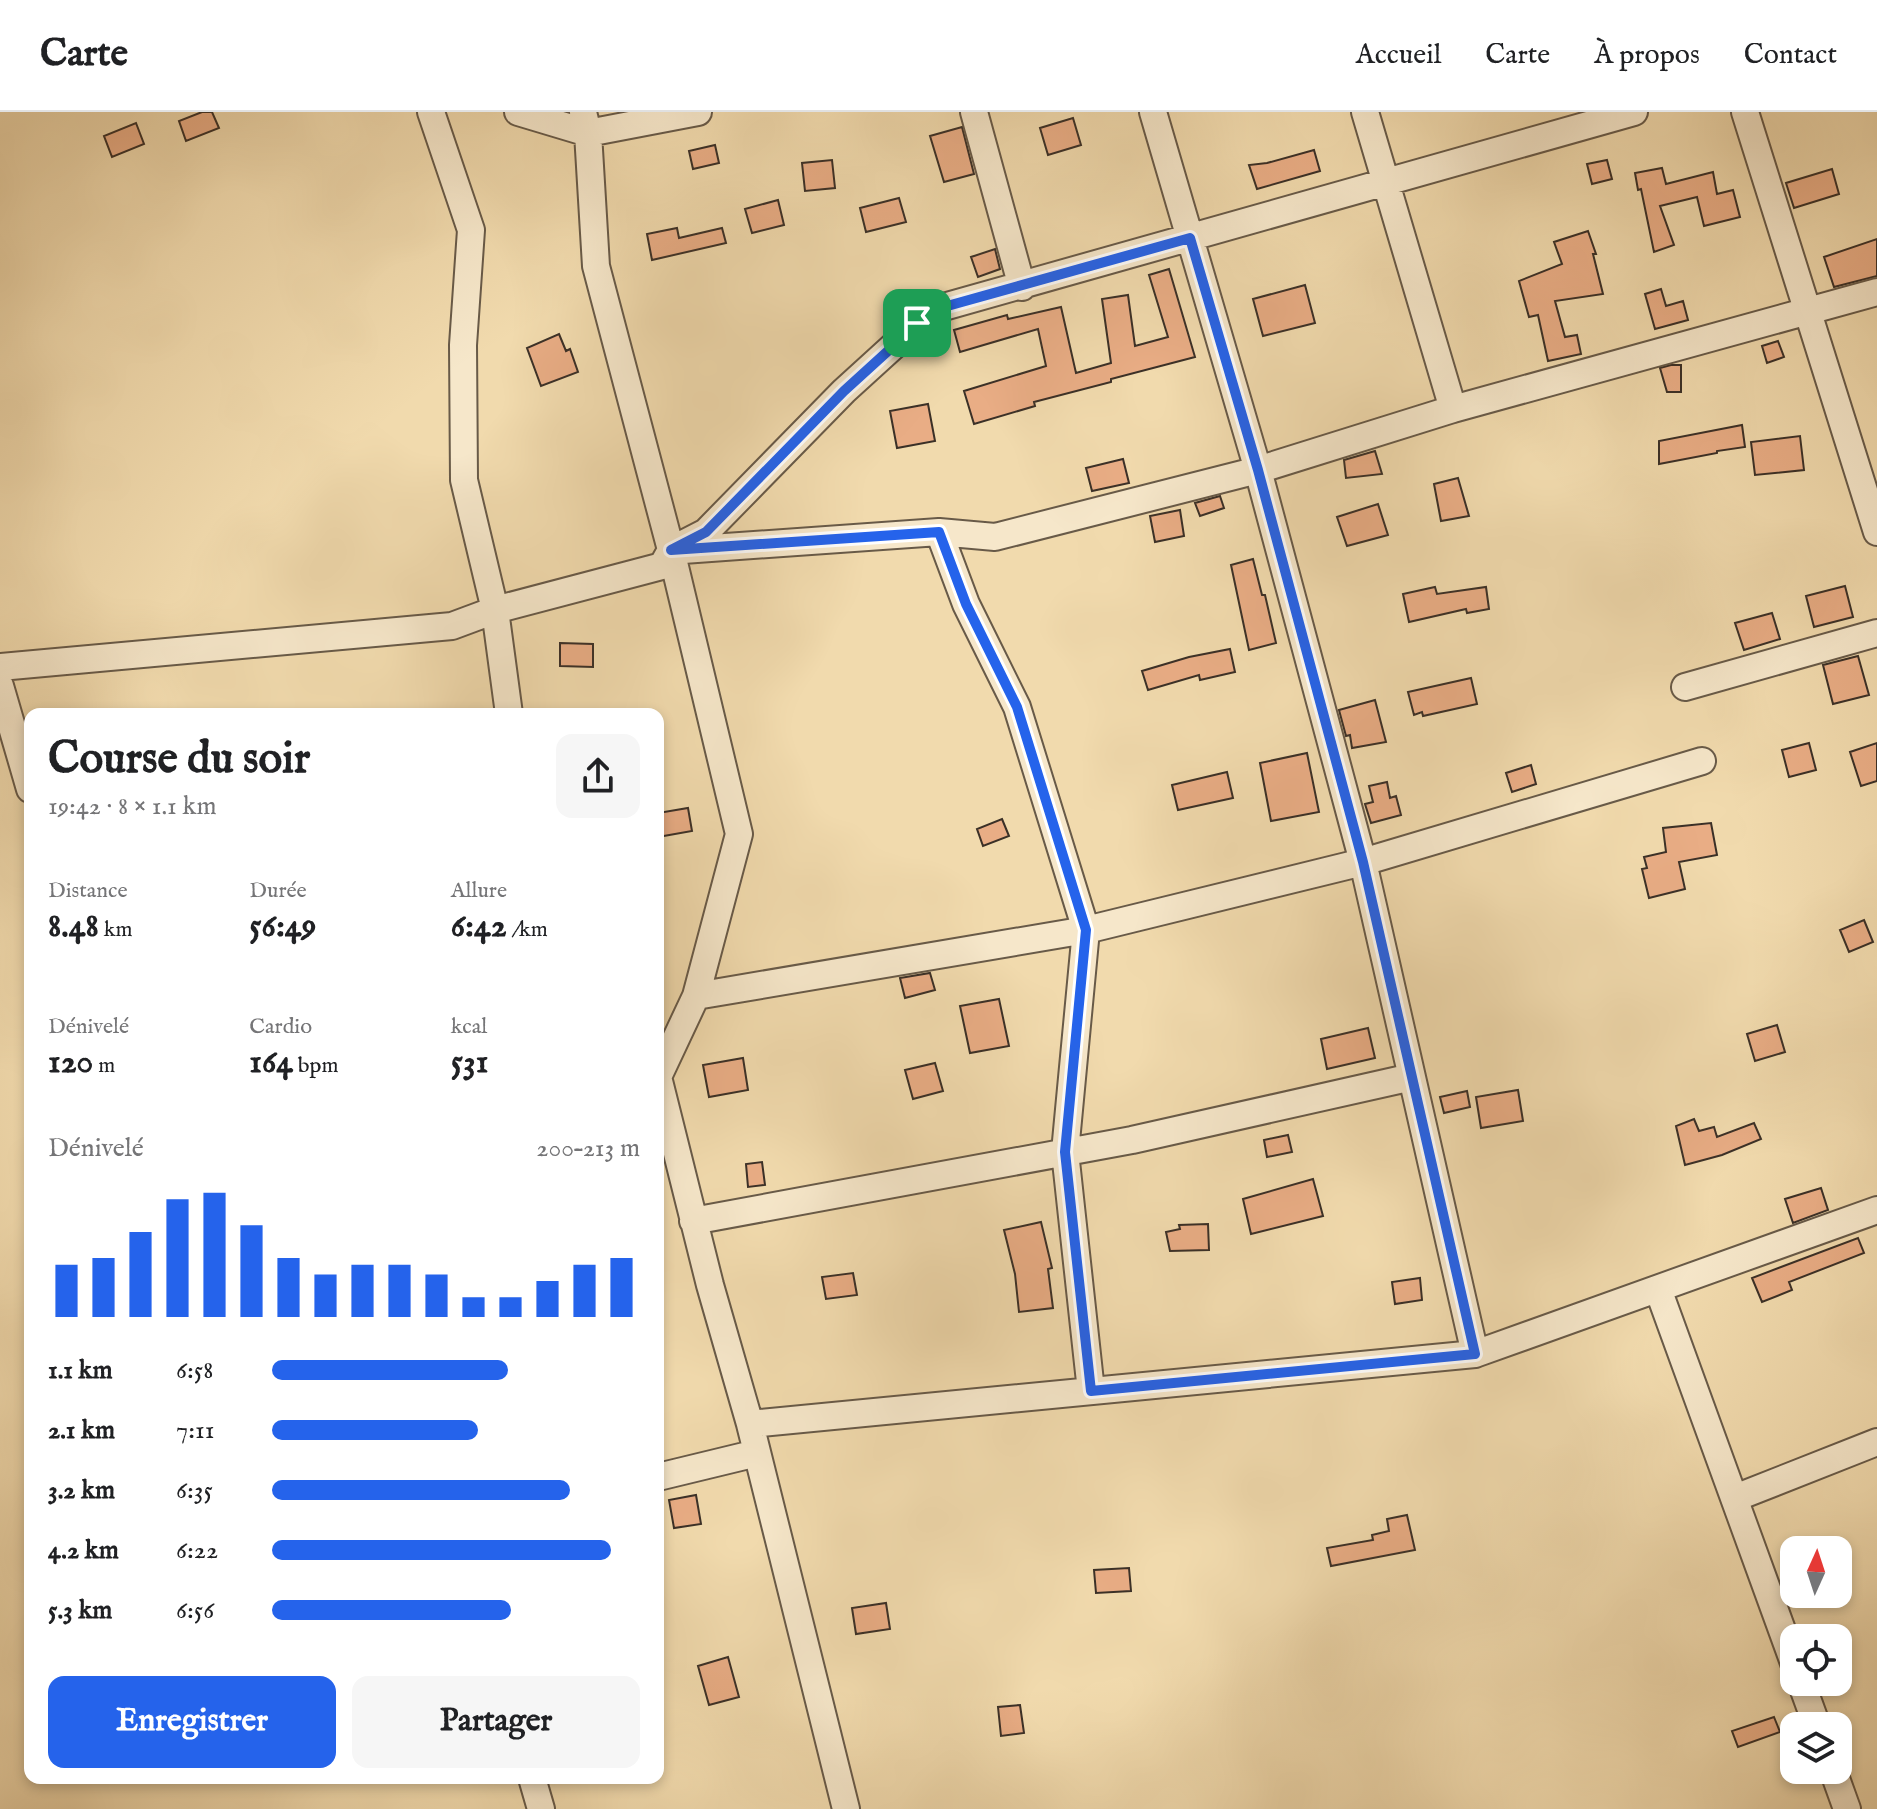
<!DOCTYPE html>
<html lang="fr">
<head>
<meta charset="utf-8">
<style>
	:root { --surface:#fff; --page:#f6f6f6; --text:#202124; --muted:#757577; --line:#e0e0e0; --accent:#2563eb }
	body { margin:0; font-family:"IM FELL English",serif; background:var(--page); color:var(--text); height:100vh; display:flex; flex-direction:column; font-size:30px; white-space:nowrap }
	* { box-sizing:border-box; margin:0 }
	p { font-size:26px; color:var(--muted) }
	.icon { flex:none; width:44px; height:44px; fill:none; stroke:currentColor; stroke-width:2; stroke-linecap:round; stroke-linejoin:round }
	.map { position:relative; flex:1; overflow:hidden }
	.details { position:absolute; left:24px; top:596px; width:640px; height:1076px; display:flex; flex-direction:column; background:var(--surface); border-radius:16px; box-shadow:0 4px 12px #0003 }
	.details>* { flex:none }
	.needle { width:52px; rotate:3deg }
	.fabs { position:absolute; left:1780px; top:1424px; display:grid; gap:16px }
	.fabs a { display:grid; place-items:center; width:72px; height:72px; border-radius:16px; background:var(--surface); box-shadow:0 4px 12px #0003; font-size:40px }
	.pin { position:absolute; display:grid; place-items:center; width:68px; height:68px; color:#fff; margin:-34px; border-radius:16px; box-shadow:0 4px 12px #0006 }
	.round { display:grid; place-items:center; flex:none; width:84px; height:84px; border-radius:16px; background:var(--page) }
	.head { display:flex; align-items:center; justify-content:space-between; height:136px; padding:0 24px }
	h1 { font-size:44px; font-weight:700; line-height:60px }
	.stats { display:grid; grid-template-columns:repeat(3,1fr); gap:12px; height:136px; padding:8px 24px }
	.stats div { display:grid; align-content:center }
	.stats b { font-size:34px; font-weight:700 }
	.stats small { font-size:22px; font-weight:400 }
	.stats p { font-size:22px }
	.chart { height:224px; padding:16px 24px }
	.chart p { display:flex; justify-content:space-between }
	.chart svg { width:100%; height:144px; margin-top:8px; stroke:var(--accent); stroke-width:6 }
	.primary-button { display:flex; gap:16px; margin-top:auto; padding:16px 24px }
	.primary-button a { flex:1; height:92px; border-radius:16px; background:var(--accent); color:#fff; font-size:32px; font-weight:700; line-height:92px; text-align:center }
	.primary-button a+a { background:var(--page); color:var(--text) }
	ul { padding:0 24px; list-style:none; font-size:26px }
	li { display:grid; grid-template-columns:128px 96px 1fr; align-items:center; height:60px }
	li i { height:20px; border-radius:10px; background:var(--accent) }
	header { display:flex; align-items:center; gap:48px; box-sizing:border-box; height:112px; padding:0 40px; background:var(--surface); border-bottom:2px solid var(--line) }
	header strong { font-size:38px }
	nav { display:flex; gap:44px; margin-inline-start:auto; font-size:28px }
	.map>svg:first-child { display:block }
	.building { fill:#e9ad85; stroke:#3b3027; stroke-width:2 }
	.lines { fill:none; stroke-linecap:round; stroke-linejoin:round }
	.minor-casing { stroke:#685a48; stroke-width:30 }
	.minor { stroke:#f6e7ca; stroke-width:26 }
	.route-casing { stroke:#fff; stroke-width:16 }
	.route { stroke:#2563eb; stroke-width:10 }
</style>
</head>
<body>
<header>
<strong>Carte</strong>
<nav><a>Accueil</a><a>Carte</a><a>À propos</a><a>Contact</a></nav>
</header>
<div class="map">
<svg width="1877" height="1697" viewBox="0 0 1877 1697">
	<rect width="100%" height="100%" fill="#f1daad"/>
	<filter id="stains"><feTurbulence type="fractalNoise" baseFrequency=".0025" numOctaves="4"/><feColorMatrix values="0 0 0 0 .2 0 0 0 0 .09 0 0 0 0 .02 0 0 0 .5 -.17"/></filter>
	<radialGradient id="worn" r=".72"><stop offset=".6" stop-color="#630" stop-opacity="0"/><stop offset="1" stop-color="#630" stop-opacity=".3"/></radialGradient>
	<path class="building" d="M 202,0 L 212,0 L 219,16 L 186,29 L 179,9 Z
		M 1073,6 L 1081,33 L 1048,43 L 1040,16 Z
		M 136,11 L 144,32 L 112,45 L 104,24 Z
		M 962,15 L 974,62 L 944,70 L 930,24 Z
		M 715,33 L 719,51 L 693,57 L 689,39 Z
		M 1314,38 L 1320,59 L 1257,77 L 1249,53 L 1267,51 Z
		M 832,48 L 835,76 L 805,79 L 802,51 Z
		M 1607,48 L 1612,67 L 1592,72 L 1587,52 Z
		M 1662,56 L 1666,72 L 1713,60 L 1717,82 L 1733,78 L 1740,105 L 1704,114 L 1697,85 L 1660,94 L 1674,133 L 1654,140 L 1641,77 L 1638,78 L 1635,61 Z
		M 1832,57 L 1839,82 L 1794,96 L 1786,71 Z
		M 899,86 L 906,110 L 866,120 L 860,96 Z
		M 778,88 L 784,113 L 752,121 L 745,97 Z
		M 677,116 L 679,126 L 722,116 L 726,131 L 652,148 L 647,122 Z
		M 1588,119 L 1596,142 L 1593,142 L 1603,182 L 1555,189 L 1565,225 L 1577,223 L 1581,242 L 1548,249 L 1538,203 L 1529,205 L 1519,169 L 1562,152 L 1554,130 Z
		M 1877,127 L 1877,164 L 1834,175 L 1824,145 Z
		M 995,137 L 1000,157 L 978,165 L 971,145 Z
		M 1169,157 L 1195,245 L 1111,267 L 1111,270 L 1034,290 L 1035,294 L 974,312 L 964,279 L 1046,254 L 1038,217 L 960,240 L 954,218 L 1007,203 L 1008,207 L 1061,195 L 1076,261 L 1111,251 L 1102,187 L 1128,183 L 1135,234 L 1168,225 L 1149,163 Z
		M 1305,173 L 1315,211 L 1263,224 L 1253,187 Z
		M 1661,177 L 1666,194 L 1683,189 L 1688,208 L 1655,217 L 1645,182 Z
		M 559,222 L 566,239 L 570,237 L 578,260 L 541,274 L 527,236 Z
		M 1778,229 L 1784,245 L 1767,251 L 1762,234 Z
		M 1671,253 L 1681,253 L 1681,280 L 1667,280 L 1660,256 Z
		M 928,292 L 935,329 L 897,336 L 890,299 Z
		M 1742,313 L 1745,335 L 1717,339 L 1717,341 L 1659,352 L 1659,329 Z
		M 1800,324 L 1804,358 L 1755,363 L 1751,330 Z
		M 1375,339 L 1382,362 L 1346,366 L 1344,348 Z
		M 1123,347 L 1129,371 L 1092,379 L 1086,356 Z
		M 1458,366 L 1469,404 L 1441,409 L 1434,372 Z
		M 1220,384 L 1224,396 L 1200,404 L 1195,391 Z
		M 1378,392 L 1388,423 L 1347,434 L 1337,405 Z
		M 1180,398 L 1184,424 L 1155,430 L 1150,404 Z
		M 1253,447 L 1262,483 L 1265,483 L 1276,531 L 1249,538 L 1231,453 Z
		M 1845,474 L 1853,505 L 1814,515 L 1806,484 Z
		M 1435,475 L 1437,482 L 1486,475 L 1489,497 L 1467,501 L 1466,497 L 1409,510 L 1403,482 Z
		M 1772,501 L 1780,527 L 1744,538 L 1735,511 Z
		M 560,531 L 593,532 L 593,555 L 560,554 Z
		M 1230,537 L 1235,560 L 1200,568 L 1199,563 L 1148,578 L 1142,559 L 1189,545 Z
		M 1858,544 L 1869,583 L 1833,592 L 1823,553 Z
		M 1471,566 L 1477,592 L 1423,604 L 1422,600 L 1414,603 L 1408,580 Z
		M 1375,588 L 1386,630 L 1352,636 L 1350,623 L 1346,624 L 1339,598 Z
		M 1809,631 L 1816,658 L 1789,665 L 1782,638 Z
		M 1877,631 L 1877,669 L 1861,674 L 1850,640 Z
		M 1307,641 L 1319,700 L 1271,709 L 1260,651 Z
		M 1531,653 L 1536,672 L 1512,680 L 1506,661 Z
		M 1227,660 L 1233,686 L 1178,698 L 1172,673 Z
		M 1387,670 L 1390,686 L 1396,684 L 1401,703 L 1371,711 L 1365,692 L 1373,690 L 1369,674 Z
		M 688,696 L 692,719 L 658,725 L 658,701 Z
		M 1002,707 L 1009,724 L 983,734 L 977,717 Z
		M 1711,711 L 1717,743 L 1679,750 L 1685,777 L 1649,786 L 1642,757 L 1647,756 L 1644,745 L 1666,740 L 1663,716 Z
		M 1864,808 L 1873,830 L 1849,840 L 1840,818 Z
		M 930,861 L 935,878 L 905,886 L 900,866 Z
		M 999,887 L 1009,934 L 970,941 L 960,894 Z
		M 1777,913 L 1785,940 L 1755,949 L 1747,922 Z
		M 1368,916 L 1375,946 L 1327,957 L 1321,927 Z
		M 743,946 L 748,978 L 709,985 L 703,953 Z
		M 935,951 L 943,979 L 913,987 L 905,958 Z
		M 1518,978 L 1523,1009 L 1481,1016 L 1476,985 Z
		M 1467,979 L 1470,995 L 1444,1001 L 1440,985 Z
		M 1694,1007 L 1699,1019 L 1714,1015 L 1717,1025 L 1754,1011 L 1761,1027 L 1722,1043 L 1685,1053 L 1676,1014 Z
		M 1288,1023 L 1292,1040 L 1267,1045 L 1264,1028 Z
		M 762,1050 L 765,1073 L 748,1075 L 746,1052 Z
		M 1313,1067 L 1323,1104 L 1251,1122 L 1243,1087 Z
		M 1821,1076 L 1828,1098 L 1793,1111 L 1785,1087 Z
		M 1041,1110 L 1052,1156 L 1048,1157 L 1053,1196 L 1019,1200 L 1015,1162 L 1004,1118 Z
		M 1208,1112 L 1209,1138 L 1170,1139 L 1166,1120 L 1180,1117 L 1179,1113 Z
		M 1858,1126 L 1864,1141 L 1789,1170 L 1792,1178 L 1762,1190 L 1752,1166 Z
		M 853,1161 L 857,1183 L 826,1187 L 822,1165 Z
		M 1420,1166 L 1422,1188 L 1395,1192 L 1392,1170 Z
		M 696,1383 L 701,1412 L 674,1416 L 669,1388 Z
		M 1407,1403 L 1415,1438 L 1331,1454 L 1327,1436 L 1373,1428 L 1372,1423 L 1389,1419 L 1387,1407 Z
		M 1129,1456 L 1131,1479 L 1096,1481 L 1094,1458 Z
		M 886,1491 L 890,1517 L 856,1522 L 852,1496 Z
		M 728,1545 L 739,1585 L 709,1593 L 698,1554 Z
		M 1020,1593 L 1024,1621 L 1001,1624 L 998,1595 Z
		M 1774,1605 L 1780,1620 L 1738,1635 L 1732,1619 Z"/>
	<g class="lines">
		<g class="minor-casing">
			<path id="minor" d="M 431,0 L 471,118 L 463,233 L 464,368 L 495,498 L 509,602
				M 518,0 L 588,21 L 698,0
				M 583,0 L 588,21 L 596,154 L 671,438 L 739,722 L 696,884
				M 974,0 L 1022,175
				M 1153,0 L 1258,358 L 1363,750 L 1475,1242
				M 1365,0 L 1453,297
				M 1745,0 L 1877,420
				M 939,420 L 966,492 L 1017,595 L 1086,818 L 1065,1040 L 1091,1279
				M 683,438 L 939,420 L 995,425 L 1258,358 L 1453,297 L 1877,180
				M 0,555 L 452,514 L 495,498 L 662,454 L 671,438 L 706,420 L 844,279 L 933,198 L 1634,0
				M 0,574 L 30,677
				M 1685,575 L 1877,521
				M 658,965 L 696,884 L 1086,818 L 1363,750 L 1702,649
				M 658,965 L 710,1173 L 750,1312 L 846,1697
				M 693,1109 L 1132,1028 L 1412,965
				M 1658,1177 L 1794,1551
				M 750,1312 L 1475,1242 L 1877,1098
				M 658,1365 L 757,1341
				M 1735,1386 L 1877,1330
				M 1801,1570 L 1817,1614
				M 1833,1658 L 1847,1697
				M 532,1666 L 541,1697"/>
		</g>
		<use href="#minor" class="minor"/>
	</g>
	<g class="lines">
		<g class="route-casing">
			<path id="route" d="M 1190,126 L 1258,358 L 1363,750 L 1475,1242 L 1091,1279 L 1065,1040 L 1086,818 L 1017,595 L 966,492 L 939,420 L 671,438 L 706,420 L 844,279 L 933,198 Z"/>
		</g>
		<use href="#route" class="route"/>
	</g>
	<rect width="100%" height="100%" filter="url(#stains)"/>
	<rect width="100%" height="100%" fill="url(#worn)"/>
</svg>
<div class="fabs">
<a><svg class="needle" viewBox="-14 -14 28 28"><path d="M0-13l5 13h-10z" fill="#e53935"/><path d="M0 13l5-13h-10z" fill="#757577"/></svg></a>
<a><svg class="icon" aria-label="locate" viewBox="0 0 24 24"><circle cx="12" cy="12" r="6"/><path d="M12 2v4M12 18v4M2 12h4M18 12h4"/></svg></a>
<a><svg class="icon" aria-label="layers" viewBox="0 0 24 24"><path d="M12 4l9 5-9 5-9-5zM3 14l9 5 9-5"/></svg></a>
</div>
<div class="pin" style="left:917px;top:211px;background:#1e9e55"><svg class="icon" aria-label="arrive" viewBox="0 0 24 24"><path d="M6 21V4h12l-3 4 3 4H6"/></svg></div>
<section class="details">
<div class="head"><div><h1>Course du soir</h1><p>19:42 · 8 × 1.1 km</p></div><a class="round"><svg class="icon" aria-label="share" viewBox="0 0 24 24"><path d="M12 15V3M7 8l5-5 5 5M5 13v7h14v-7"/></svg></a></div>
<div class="stats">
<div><p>Distance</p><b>8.48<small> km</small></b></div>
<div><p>Durée</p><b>56:49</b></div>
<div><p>Allure</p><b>6:42<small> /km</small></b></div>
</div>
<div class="stats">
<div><p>Dénivelé</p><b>120<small> m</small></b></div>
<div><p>Cardio</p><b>164<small> bpm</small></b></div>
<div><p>kcal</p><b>531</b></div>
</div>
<div class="chart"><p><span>Dénivelé</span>200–213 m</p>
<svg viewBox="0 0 160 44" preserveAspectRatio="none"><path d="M5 44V28M15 44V26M25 44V18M35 44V8M45 44V6M55 44V16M65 44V26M75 44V31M85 44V28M95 44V28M105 44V31M115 44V38M125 44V38M135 44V33M145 44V28M155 44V26"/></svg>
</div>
<ul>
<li><b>1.1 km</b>6:58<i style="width:64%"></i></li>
<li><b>2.1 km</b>7:11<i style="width:56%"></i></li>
<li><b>3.2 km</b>6:35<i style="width:81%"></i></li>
<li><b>4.2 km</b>6:22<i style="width:92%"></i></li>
<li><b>5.3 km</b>6:56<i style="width:65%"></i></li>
</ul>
<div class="primary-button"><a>Enregistrer</a><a>Partager</a></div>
</section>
</div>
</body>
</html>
